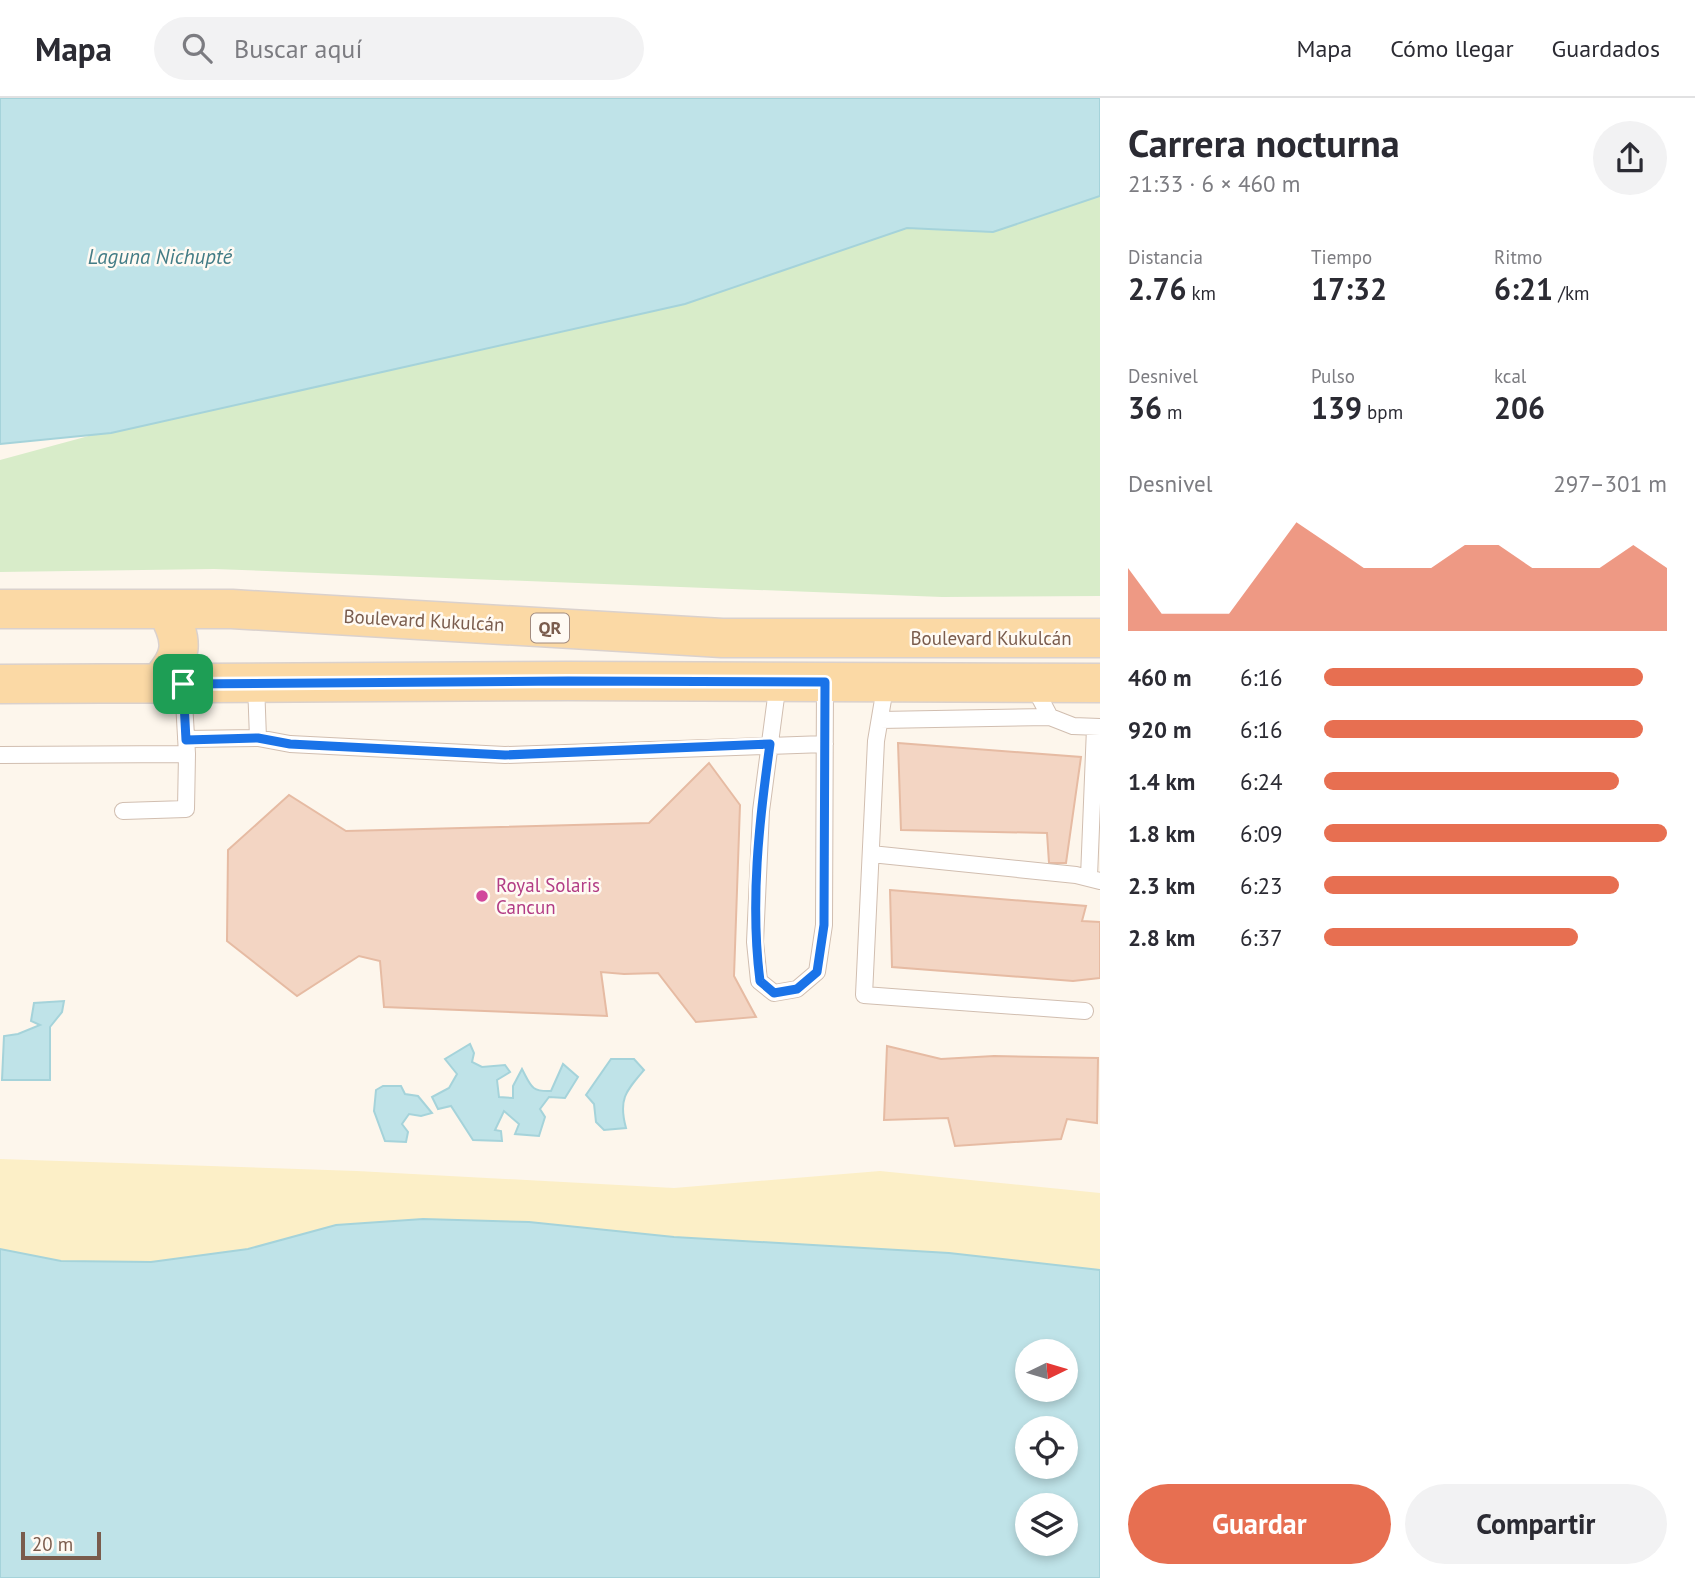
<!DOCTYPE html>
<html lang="es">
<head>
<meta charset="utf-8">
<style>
	:root { --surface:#fff; --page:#f2f2f3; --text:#2b2b33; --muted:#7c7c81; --line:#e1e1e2; --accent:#e76f51 }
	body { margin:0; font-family:"PT Sans",sans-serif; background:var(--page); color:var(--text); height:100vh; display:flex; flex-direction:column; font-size:26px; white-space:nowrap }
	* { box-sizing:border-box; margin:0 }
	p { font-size:23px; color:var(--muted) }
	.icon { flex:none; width:38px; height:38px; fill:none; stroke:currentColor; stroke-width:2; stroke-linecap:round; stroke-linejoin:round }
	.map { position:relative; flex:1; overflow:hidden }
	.drawer { display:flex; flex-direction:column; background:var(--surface); width:595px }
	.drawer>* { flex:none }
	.needle { width:46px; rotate:85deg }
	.buttons { position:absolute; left:1015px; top:1241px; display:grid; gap:14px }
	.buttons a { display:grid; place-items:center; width:63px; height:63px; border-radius:50%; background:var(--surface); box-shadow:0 4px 10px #0003; font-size:35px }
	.scale { position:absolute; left:21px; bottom:18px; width:80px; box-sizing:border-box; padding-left:7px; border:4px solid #7a5c4d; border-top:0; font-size:19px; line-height:24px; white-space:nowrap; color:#7a5c4d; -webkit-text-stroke:5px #fffaf3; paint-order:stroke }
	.pin { position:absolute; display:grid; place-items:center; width:60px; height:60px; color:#fff; margin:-30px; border-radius:14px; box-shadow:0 4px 10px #0006 }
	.round { display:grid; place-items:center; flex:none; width:74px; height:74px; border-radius:37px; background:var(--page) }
	.head { display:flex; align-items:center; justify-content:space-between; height:119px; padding:0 28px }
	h1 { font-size:38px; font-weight:800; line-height:52px }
	.figures { display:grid; grid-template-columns:repeat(3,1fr); gap:10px; height:119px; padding:7px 28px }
	.figures div { display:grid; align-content:center }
	.figures b { font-size:30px; font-weight:800 }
	.figures small { font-size:19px; font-weight:400 }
	.figures p { font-size:19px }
	.chart { height:196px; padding:14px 28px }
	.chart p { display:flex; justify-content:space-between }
	.chart svg { width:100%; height:126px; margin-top:7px; fill:var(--accent); opacity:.7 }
	.cta { display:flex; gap:14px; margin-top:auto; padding:14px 28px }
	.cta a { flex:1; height:80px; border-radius:42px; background:var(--accent); color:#fff; font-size:28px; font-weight:800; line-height:80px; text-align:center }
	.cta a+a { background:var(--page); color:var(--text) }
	ul { padding:0 28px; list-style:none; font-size:23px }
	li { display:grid; grid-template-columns:112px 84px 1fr; align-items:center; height:52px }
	li i { height:18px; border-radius:9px; background:var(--accent) }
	header { display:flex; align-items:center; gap:42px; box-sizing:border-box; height:98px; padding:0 35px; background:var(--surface); border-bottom:2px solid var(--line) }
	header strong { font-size:33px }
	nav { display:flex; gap:38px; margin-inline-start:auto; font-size:24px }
	.search { width:490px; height:63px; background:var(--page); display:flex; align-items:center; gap:18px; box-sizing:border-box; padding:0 24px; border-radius:38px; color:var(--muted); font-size:26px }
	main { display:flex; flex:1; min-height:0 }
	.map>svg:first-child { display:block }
	.green { fill:#d8ecc9 }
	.sand { fill:#fcefc7 }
	.water { fill:#bfe3e8; stroke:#a5d3da; stroke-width:2; fill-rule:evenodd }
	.building { fill:#f3d5c3; stroke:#e6bba3; stroke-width:2 }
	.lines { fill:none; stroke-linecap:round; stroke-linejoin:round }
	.service-casing { stroke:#d1beb0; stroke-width:18 }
	.primary-casing { stroke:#dad1cd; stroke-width:41 }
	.service { stroke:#fff; stroke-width:16 }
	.primary { stroke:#fbd9a5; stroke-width:38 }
	.route-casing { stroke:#fff; stroke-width:14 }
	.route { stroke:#1a73e8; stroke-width:9 }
	.hotel-dot { fill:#d1479c; stroke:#fffaf3; stroke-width:2.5 }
	.labels { text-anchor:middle; stroke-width:5; stroke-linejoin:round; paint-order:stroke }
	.shield { fill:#fffaf3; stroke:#a28b7f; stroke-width:2 }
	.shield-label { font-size:18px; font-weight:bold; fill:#7a5c4d }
	.street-label { font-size:19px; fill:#7a5c4d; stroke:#fffaf3 }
	.hotel-label { font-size:19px; fill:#b23c85; stroke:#fffaf3; text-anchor:start }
	.water-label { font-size:21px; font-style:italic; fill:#437c86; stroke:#fffaf3 }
</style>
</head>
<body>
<header>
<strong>Mapa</strong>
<div class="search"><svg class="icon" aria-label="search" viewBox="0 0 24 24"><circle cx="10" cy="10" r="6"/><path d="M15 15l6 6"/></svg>Buscar aquí</div>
<nav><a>Mapa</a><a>Cómo llegar</a><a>Guardados</a></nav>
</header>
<main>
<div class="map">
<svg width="1100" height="1480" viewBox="0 0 1100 1480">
	<rect width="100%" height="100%" fill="#fdf6ec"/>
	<path class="green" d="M 1100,52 L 1100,498 L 942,499 L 214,471 L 0,474 L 0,362 L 192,310 Z"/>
	<path class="sand" d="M 0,1061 L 357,1073 L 674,1090 L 880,1073 L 1100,1095 L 1100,1172 L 674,1139 L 529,1124 L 423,1121 L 336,1127 L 248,1151 L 151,1164 L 61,1163 L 0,1151 Z"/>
	<path class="water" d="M 0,0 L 1100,0 L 1100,98 L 993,134 L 907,130 L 685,206 L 111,335 L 0,346 Z
		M 64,903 L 62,914 L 50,929 L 50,982 L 2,982 L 4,938 L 18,936 L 40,927 L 31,923 L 34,905 Z
		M 470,946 L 474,955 L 472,964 L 482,969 L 505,967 L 510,974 L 497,982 L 499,999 L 513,1000 L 513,988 L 522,971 C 531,988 531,994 551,993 L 563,966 L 578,979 L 565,1000 L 549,999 L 540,1011 L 545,1019 L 539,1038 L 515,1036 L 519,1026 L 504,1013 L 495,1032 L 501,1033 L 502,1043 L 473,1042 L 451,1008 L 438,1011 L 432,999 L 449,990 L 457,976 L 445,961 Z
		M 611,961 L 634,961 L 644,972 C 626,993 618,1001 626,1030 L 604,1032 L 596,1024 L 594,1006 L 586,997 Z
		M 383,988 L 401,988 L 405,996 L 418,998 L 432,1015 L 421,1018 L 409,1016 L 402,1026 L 408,1034 L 406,1044 L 385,1043 L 374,1013 L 376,992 Z
		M 423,1121 L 529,1124 L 674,1139 L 949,1155 L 1100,1172 L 1100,1480 L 0,1480 L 0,1151 L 61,1163 L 151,1164 L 248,1151 L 336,1127 ZM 1027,1253 L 1066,1253 L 1066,1292 L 1027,1292 ZM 1027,1330 L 1066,1330 L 1066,1368 L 1027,1368 ZM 1027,1407 L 1066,1407 L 1066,1446 L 1027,1446 Z"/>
	<path class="building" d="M 898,645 L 1081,659 L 1066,765 L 1049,765 L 1047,735 L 901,732 Z
		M 709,665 L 740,707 L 734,878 L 756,919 L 696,924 L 658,875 L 624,876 L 601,874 L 607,918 L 384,909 L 380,863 L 359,858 L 297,898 L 227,843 L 228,752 L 289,697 L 346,733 L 649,725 Z
		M 890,792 L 1086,808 L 1082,823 L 1100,824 L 1100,880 L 1073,883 L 892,869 Z
		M 887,948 L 941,961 L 994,958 L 1098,960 L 1097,1025 L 1067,1021 L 1061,1041 L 955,1048 L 948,1020 L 884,1022 Z"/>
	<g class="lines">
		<g class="service-casing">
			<path id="service" d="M 778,584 L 761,713 L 755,844 L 759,883 L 774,895 L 797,891 L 817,874 L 824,827 L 825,584
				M 886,584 L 876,643 L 864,897 L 1085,913
				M 1033,587 L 1050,619 L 1073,628 L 1100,629
				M 880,622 L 1050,619
				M 258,640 L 290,646 L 505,657 L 825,646
				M 186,641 L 258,640 L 256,586
				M 0,657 L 187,656 L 183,586
				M 123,713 L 186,711 L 187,656
				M 871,756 L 1076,777 L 1100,783
				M 1089,779 L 1095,630"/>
		</g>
		<g class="primary-casing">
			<path id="primary" d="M 0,511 L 232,511 L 722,540 L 1100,540
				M 0,586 L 568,583 L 1100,585
				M 158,586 C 184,558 184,543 166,511"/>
		</g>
		<use href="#service" class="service"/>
		<use href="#primary" class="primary"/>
	</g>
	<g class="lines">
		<g class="route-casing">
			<path id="route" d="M 568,583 L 825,584 L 824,827 L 817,874 L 797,891 L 774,895 L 760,883 C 750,805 759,724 770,646 L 505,657 L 290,646 L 258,640 L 186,642 L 183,586 Z"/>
		</g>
		<use href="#route" class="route"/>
	</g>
	<circle class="hotel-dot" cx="482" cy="798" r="7"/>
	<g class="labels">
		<rect class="shield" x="531" y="515.5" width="38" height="29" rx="5"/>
		<g class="shield-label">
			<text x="550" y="536">QR</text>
		</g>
		<g class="street-label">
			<text transform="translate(424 522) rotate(3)" y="7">Boulevard Kukulcán</text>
			<text x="991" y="547">Boulevard Kukulcán</text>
		</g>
		<g class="hotel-label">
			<text x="496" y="794">Royal Solaris<tspan x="496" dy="22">Cancun</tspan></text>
		</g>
		<g class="water-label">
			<text x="160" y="166">Laguna Nichupté</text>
		</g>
	</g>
</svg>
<div class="buttons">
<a><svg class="needle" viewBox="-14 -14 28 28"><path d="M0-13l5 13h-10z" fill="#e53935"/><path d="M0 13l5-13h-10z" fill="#7c7c81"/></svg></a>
<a><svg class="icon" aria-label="locate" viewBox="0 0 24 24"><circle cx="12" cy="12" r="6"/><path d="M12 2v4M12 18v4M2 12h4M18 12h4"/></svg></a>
<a><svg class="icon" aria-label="layers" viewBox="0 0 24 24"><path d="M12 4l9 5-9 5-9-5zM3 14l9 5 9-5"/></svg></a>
</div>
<div class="scale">20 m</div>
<div class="pin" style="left:183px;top:586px;background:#1e9e55"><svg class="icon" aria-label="arrive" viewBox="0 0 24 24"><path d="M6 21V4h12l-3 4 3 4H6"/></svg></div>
</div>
<section class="drawer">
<div class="head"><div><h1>Carrera nocturna</h1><p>21:33 · 6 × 460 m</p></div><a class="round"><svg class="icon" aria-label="share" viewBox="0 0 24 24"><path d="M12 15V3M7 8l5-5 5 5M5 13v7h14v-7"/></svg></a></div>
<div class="figures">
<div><p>Distancia</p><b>2.76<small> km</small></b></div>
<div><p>Tiempo</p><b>17:32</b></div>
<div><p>Ritmo</p><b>6:21<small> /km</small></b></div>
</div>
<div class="figures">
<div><p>Desnivel</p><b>36<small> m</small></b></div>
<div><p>Pulso</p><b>139<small> bpm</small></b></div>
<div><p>kcal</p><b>206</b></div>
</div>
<div class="chart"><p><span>Desnivel</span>297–301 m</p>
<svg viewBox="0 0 160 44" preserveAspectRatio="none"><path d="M0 44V22L10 38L20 38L30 38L40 22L50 6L60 14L70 22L80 22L90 22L100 14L110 14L120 22L130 22L140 22L150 14L160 22V44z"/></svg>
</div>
<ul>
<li><b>460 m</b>6:16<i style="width:93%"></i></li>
<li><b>920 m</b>6:16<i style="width:93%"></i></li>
<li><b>1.4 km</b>6:24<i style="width:86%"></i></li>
<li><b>1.8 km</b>6:09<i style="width:100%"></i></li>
<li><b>2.3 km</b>6:23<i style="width:86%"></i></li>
<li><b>2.8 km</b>6:37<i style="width:74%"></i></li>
</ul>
<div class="cta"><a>Guardar</a><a>Compartir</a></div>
</section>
</main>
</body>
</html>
